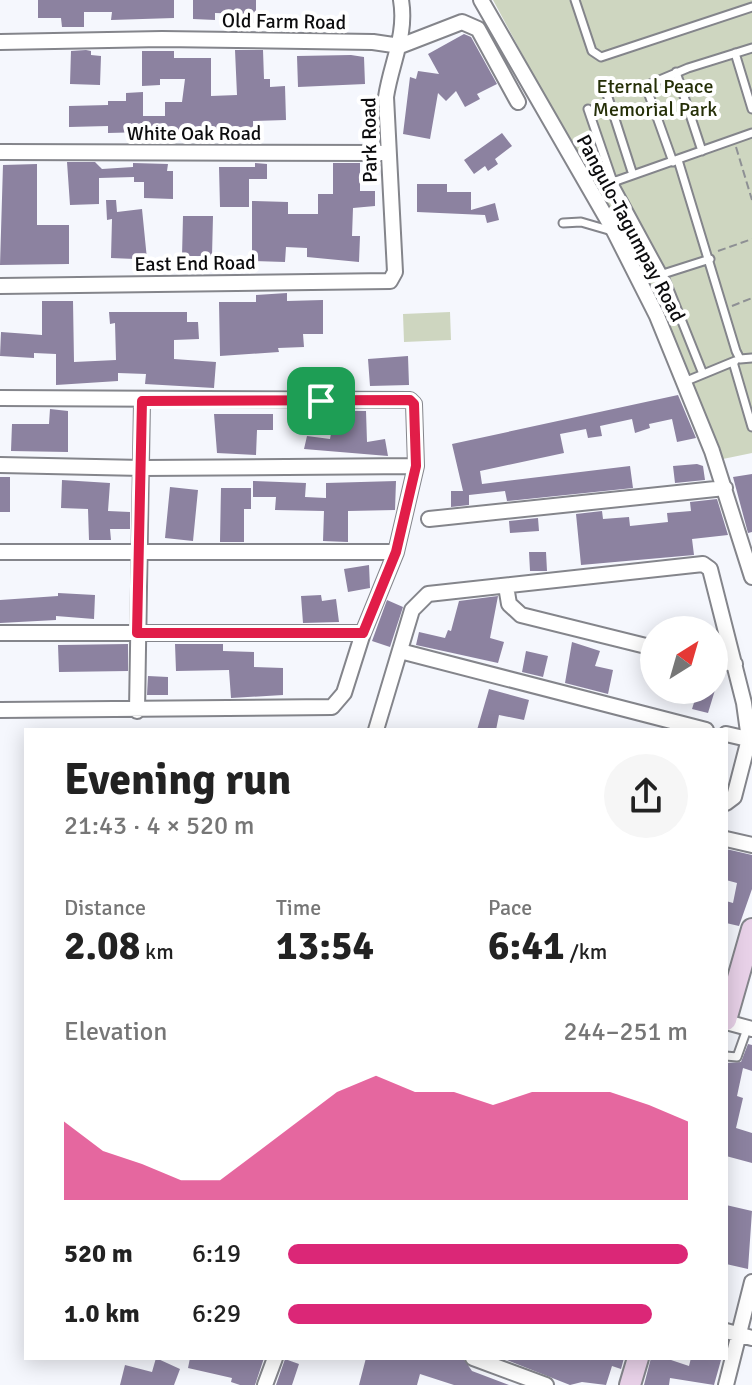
<!DOCTYPE html>
<html lang="en">
<head>
<meta charset="utf-8">
<style>
	:root { --surface:#fff; --page:#f6f6f6; --text:#222; --muted:#767676; --accent:#db2777 }
	body { margin:0; font-family:Signika,sans-serif; background:var(--page); color:var(--text); height:100vh; display:flex; flex-direction:column; font-size:30px; white-space:nowrap }
	* { box-sizing:border-box; margin:0 }
	p { font-size:26px; color:var(--muted) }
	.icon { flex:none; width:44px; height:44px; fill:none; stroke:currentColor; stroke-width:2; stroke-linecap:round; stroke-linejoin:round }
	.map { position:relative; flex:1; overflow:hidden }
	.details { position:absolute; left:24px; top:728px; width:704px; height:632px; display:flex; flex-direction:column; background:var(--surface); border-radius:0px; box-shadow:0 4px 20px #0003 }
	.details>* { flex:none }
	.needle { width:52px; rotate:37deg }
	.controls { position:absolute; left:640px; top:616px; display:grid; gap:16px }
	.controls a { display:grid; place-items:center; width:88px; height:88px; border-radius:50%; background:var(--surface); box-shadow:0 4px 20px #0003; font-size:40px }
	.pin { position:absolute; display:grid; place-items:center; width:68px; height:68px; color:#fff; margin:-34px; border-radius:16px; box-shadow:0 4px 12px #0006 }
	.round { display:grid; place-items:center; flex:none; width:84px; height:84px; border-radius:42px; background:var(--page) }
	.headline { display:flex; align-items:center; justify-content:space-between; height:136px; padding:0 40px }
	h1 { font-size:44px; font-weight:700; line-height:60px }
	.stats { display:grid; grid-template-columns:repeat(3,1fr); gap:12px; height:136px; padding:8px 40px }
	.stats div { display:grid; align-content:center }
	.stats b { font-size:40px; font-weight:700 }
	.stats small { font-size:22px; font-weight:400 }
	.stats p { font-size:22px }
	.chart { height:224px; padding:16px 40px }
	.chart p { display:flex; justify-content:space-between }
	.chart svg { width:100%; height:144px; margin-top:8px; fill:var(--accent); opacity:.7 }
	ul { padding:0 40px; list-style:none; font-size:26px }
	li { display:grid; grid-template-columns:128px 96px 1fr; align-items:center; height:60px }
	li i { height:20px; border-radius:10px; background:var(--accent) }
	.map>svg:first-child { display:block }
	.green { fill:#ced6c0 }
	.building { fill:#8c82a0 }
	.lines { fill:none; stroke-linecap:round; stroke-linejoin:round }
	.service-casing { stroke:#84858b; stroke-width:11 }
	.minor-casing { stroke:#84858b; stroke-width:18 }
	.secondary-casing { stroke:#84858b; stroke-width:24 }
	.path { stroke:#8e9094; stroke-width:2; stroke-dasharray:8 4; stroke-linecap:butt }
	.service { stroke:#fff; stroke-width:7 }
	.minor { stroke:#fff; stroke-width:14 }
	.secondary { stroke:#e8d1e8; stroke-width:20 }
	.route-casing { stroke:#fff; stroke-width:16 }
	.route { stroke:#e11d48; stroke-width:10 }
	.labels { text-anchor:middle; stroke-width:8; stroke-linejoin:round; paint-order:stroke }
	.street-label { font-size:20px; fill:#0c0c0e; stroke:#fff }
	.park-label { font-size:20px; fill:#252f07; stroke:#fff }
</style>
</head>
<body>
<div class="map">
<svg width="752" height="1385" viewBox="0 0 752 1385">
	<rect width="100%" height="100%" fill="#f5f7fd"/>
	<path class="green" d="M 493,0 L 752,0 L 752,453 L 718,460 L 662,314 Z
		M 450,312 L 451,340 L 404,342 L 403,314 Z"/>
	<path class="building" d="M 38,0 L 174,0 L 174,18 L 111,20 L 112,12 L 84,12 L 84,27 L 62,27 L 61,18 L 38,18 Z
		M 193,0 L 256,0 L 256,23 L 245,23 L 245,14 L 215,13 L 215,20 L 193,19 Z
		M 464,34 L 471,37 L 497,84 L 477,94 L 480,99 L 465,107 L 456,91 L 446,101 L 438,93 L 430,139 L 403,134 L 410,77 L 416,79 L 418,71 L 439,74 L 428,54 Z
		M 86,50 L 91,51 L 91,55 L 101,56 L 100,85 L 70,84 L 71,51 Z
		M 235,50 L 263,50 L 264,79 L 270,79 L 270,87 L 285,86 L 286,120 L 253,121 L 253,130 L 213,130 L 213,139 L 184,139 L 184,131 L 108,133 L 108,126 L 69,127 L 69,106 L 108,105 L 108,101 L 126,101 L 126,93 L 143,92 L 143,116 L 165,116 L 165,102 L 182,102 L 185,79 L 160,79 L 160,85 L 142,86 L 142,51 L 174,51 L 174,58 L 211,58 L 211,96 L 237,95 Z
		M 351,55 L 364,57 L 365,84 L 298,87 L 297,56 Z
		M 502,133 L 512,146 L 495,159 L 498,164 L 488,171 L 485,166 L 474,174 L 464,160 Z
		M 67,162 L 95,162 L 102,169 L 133,167 L 133,163 L 168,164 L 167,171 L 173,171 L 173,199 L 144,198 L 144,182 L 134,182 L 134,177 L 99,178 L 99,204 L 70,205 Z
		M 255,163 L 267,164 L 267,179 L 249,179 L 249,207 L 220,207 L 219,167 L 255,167 Z
		M 333,163 L 360,163 L 360,191 L 375,191 L 375,206 L 353,208 L 352,236 L 360,236 L 359,262 L 307,257 L 307,248 L 286,247 L 285,262 L 252,261 L 252,201 L 288,202 L 288,214 L 318,214 L 318,194 L 333,194 Z
		M 37,164 L 37,225 L 69,225 L 69,264 L 0,265 L 3,165 Z
		M 417,184 L 447,184 L 447,192 L 471,192 L 471,210 L 495,203 L 499,220 L 487,223 L 485,215 L 417,212 Z
		M 106,200 L 116,200 L 117,212 L 142,209 L 148,269 L 136,270 L 135,259 L 111,258 L 112,219 L 107,220 Z
		M 183,216 L 213,216 L 212,256 L 182,256 Z
		M 287,293 L 287,301 L 323,300 L 323,334 L 303,334 L 304,347 L 278,348 L 279,352 L 220,356 L 219,302 L 256,302 L 256,295 Z
		M 42,301 L 73,301 L 74,362 L 116,360 L 115,323 L 110,324 L 109,312 L 187,312 L 187,322 L 198,322 L 199,339 L 174,340 L 174,359 L 216,362 L 214,388 L 145,384 L 146,374 L 118,373 L 118,381 L 56,385 L 56,354 L 34,353 L 34,358 L 0,356 L 1,332 L 42,335 Z
		M 408,356 L 409,385 L 370,386 L 368,359 Z
		M 678,395 L 696,438 L 677,442 L 672,419 L 649,424 L 650,428 L 635,433 L 632,419 L 600,426 L 602,436 L 588,438 L 586,429 L 560,434 L 564,453 L 480,471 L 482,484 L 630,466 L 633,488 L 507,501 L 505,491 L 469,495 L 469,505 L 451,507 L 451,491 L 463,491 L 452,444 Z
		M 50,409 L 68,411 L 68,452 L 11,451 L 12,424 L 49,424 Z
		M 335,411 L 366,411 L 367,442 L 385,439 L 388,456 L 304,449 L 307,436 L 330,439 Z
		M 214,414 L 273,414 L 273,430 L 257,430 L 256,455 L 217,453 Z
		M 697,464 L 703,466 L 705,480 L 675,483 L 673,466 Z
		M 752,474 L 752,532 L 748,533 L 733,477 Z
		M 0,477 L 10,477 L 10,512 L 0,512 Z
		M 62,480 L 110,483 L 108,511 L 130,512 L 130,529 L 110,529 L 111,540 L 89,540 L 88,509 L 61,508 Z
		M 253,481 L 306,483 L 305,497 L 326,498 L 326,483 L 396,481 L 395,510 L 348,511 L 348,542 L 323,541 L 324,511 L 275,510 L 276,497 L 253,497 Z
		M 170,487 L 198,490 L 193,541 L 165,538 Z
		M 221,488 L 251,488 L 251,509 L 244,509 L 244,542 L 220,542 Z
		M 717,499 L 728,535 L 692,539 L 694,555 L 581,565 L 576,514 L 602,511 L 603,519 L 629,517 L 630,526 L 668,522 L 667,513 L 691,511 L 690,502 Z
		M 538,518 L 539,531 L 510,533 L 509,521 Z
		M 529,552 L 546,552 L 547,571 L 530,571 Z
		M 369,565 L 370,588 L 348,592 L 344,569 Z
		M 58,593 L 95,595 L 94,619 L 56,616 L 56,620 L 0,623 L 0,600 L 58,596 Z
		M 321,595 L 322,601 L 336,599 L 339,622 L 303,623 L 301,596 Z
		M 498,596 L 490,638 L 504,642 L 498,663 L 416,645 L 419,632 L 445,638 L 448,630 L 451,631 L 459,601 Z
		M 387,600 L 403,607 L 390,647 L 372,641 Z
		M 572,642 L 600,651 L 595,666 L 613,670 L 608,694 L 565,683 Z
		M 128,644 L 128,671 L 59,672 L 58,645 Z
		M 175,644 L 223,644 L 223,651 L 254,652 L 254,667 L 283,668 L 283,695 L 231,698 L 229,670 L 176,671 Z
		M 526,651 L 548,656 L 543,677 L 522,672 Z
		M 148,676 L 168,677 L 168,695 L 147,695 Z
		M 489,689 L 529,700 L 524,720 L 499,715 L 496,730 L 477,730 Z
		M 698,690 L 715,690 L 708,713 L 692,709 Z
		M 726,849 L 752,855 L 752,889 L 739,926 L 726,923 L 726,901 L 733,903 L 737,883 L 726,880 Z
		M 748,1044 L 752,1045 L 752,1071 L 743,1068 L 737,1096 L 743,1098 L 736,1128 L 752,1133 L 752,1163 L 726,1156 L 726,1063 L 741,1062 Z
		M 726,1205 L 752,1211 L 748,1269 L 726,1264 Z
		M 156,1358 L 180,1369 L 174,1385 L 120,1385 L 125,1365 L 152,1372 Z
		M 190,1358 L 264,1358 L 255,1385 L 240,1385 L 231,1382 L 232,1378 L 188,1368 Z
		M 366,1358 L 463,1358 L 472,1371 L 509,1385 L 454,1385 L 420,1374 L 417,1385 L 359,1385 Z
		M 502,1358 L 624,1358 L 621,1369 L 612,1366 L 606,1385 L 582,1382 L 570,1385 Z
		M 651,1358 L 665,1358 L 689,1366 L 691,1358 L 721,1360 L 714,1385 L 670,1378 L 669,1385 L 644,1385 Z
		M 285,1359 L 299,1364 L 292,1385 L 276,1385 Z"/>
	<g class="lines">
		<g class="service-casing">
			<path id="service" d="M 575,0 L 592,51 L 601,57 L 752,7
				M 735,53 L 752,109
				M 676,72 L 702,151
				M 605,88 L 633,175
				M 588,109 L 613,182 L 663,274 L 703,374
				M 678,160 L 736,351 L 740,359 L 752,358
				M 673,162 L 648,92 L 650,84 L 688,68 L 752,48
				M 613,182 L 752,133
				M 563,223 L 581,222 L 612,231
				M 663,274 L 710,259
				M 733,362 L 752,427
				M 684,382 L 735,361
				M 726,1056 L 737,1057 L 747,1029"/>
		</g>
		<g class="minor-casing">
			<path id="minor" d="M 481,0 L 614,231 L 657,316 L 712,451 L 752,577
				M 0,42 L 162,39 L 373,42 L 400,46 L 462,22 L 478,29 L 518,102
				M 0,152 L 387,153
				M 0,286 L 390,281 L 395,272 L 386,97 C 391,63 407,35 401,0
				M 0,398 L 410,400 L 414,404 L 416,466 L 396,552 L 0,552
				M 0,465 L 143,468 L 416,466
				M 429,519 L 725,488
				M 506,586 L 509,604 L 521,615 L 654,648
				M 0,633 L 363,633
				M 400,651 L 706,730
				M 714,660 L 735,664
				M 0,710 L 332,707 L 344,693 L 363,633 L 396,552
				M 137,711 L 142,401
				M 376,730 L 412,610 L 428,594 L 703,564 L 710,569 L 744,703 L 749,739 L 734,797 L 726,803
				M 726,734 L 752,740
				M 726,839 L 752,845
				M 726,1022 L 752,1029
				M 726,1331 L 752,1338
				M 473,1358 L 546,1385
				M 265,1385 L 275,1358
				M 726,1385 L 752,1282"/>
		</g>
		<g class="secondary-casing">
			<path id="secondary" d="M 726,1020 L 752,929
				M 630,1385 L 638,1358"/>
		</g>
		<path class="path" d="M 736,147 L 752,200
			M 718,251 L 752,239
			M 732,306 L 752,298"/>
		<use href="#service" class="service"/>
		<use href="#minor" class="minor"/>
		<use href="#secondary" class="secondary"/>
	</g>
	<g class="lines">
		<g class="route-casing">
			<path id="route" d="M 410,400 L 414,404 L 416,466 L 396,552 L 363,633 L 137,633 L 142,401 Z"/>
		</g>
		<use href="#route" class="route"/>
	</g>
	<g class="labels">
		<g class="street-label">
			<text transform="translate(284 21) rotate(1)" y="7">Old Farm Road</text>
			<text x="194" y="140">White Oak Road</text>
			<text transform="translate(369 140) rotate(-91)" y="7">Park Road</text>
			<text transform="translate(631 228) rotate(62)" y="7">Pangulo-Tagumpay Road</text>
			<text transform="translate(195 263) rotate(-1)" y="7">East End Road</text>
		</g>
		<g class="park-label">
			<text x="655" y="93">Eternal Peace<tspan x="655" dy="23">Memorial Park</tspan></text>
		</g>
	</g>
</svg>
<div class="controls">
<a><svg class="needle" viewBox="-14 -14 28 28"><path d="M0-13l5 13h-10z" fill="#e53935"/><path d="M0 13l5-13h-10z" fill="#767676"/></svg></a>
</div>
<div class="pin" style="left:321px;top:401px;background:#1e9e55"><svg class="icon" aria-label="arrive" viewBox="0 0 24 24"><path d="M6 21V4h12l-3 4 3 4H6"/></svg></div>
<section class="details">
<div class="headline"><div><h1>Evening run</h1><p>21:43 · 4 × 520 m</p></div><a class="round"><svg class="icon" aria-label="share" viewBox="0 0 24 24"><path d="M12 15V3M7 8l5-5 5 5M5 13v7h14v-7"/></svg></a></div>
<div class="stats">
<div><p>Distance</p><b>2.08<small> km</small></b></div>
<div><p>Time</p><b>13:54</b></div>
<div><p>Pace</p><b>6:41<small> /km</small></b></div>
</div>
<div class="chart"><p><span>Elevation</span>244–251 m</p>
<svg viewBox="0 0 160 44" preserveAspectRatio="none"><path d="M0 44V20L10 29L20 33L30 38L40 38L50 29L60 20L70 11L80 6L90 11L100 11L110 15L120 11L130 11L140 11L150 15L160 20V44z"/></svg>
</div>
<ul>
<li><b>520 m</b>6:19<i style="width:100%"></i></li>
<li><b>1.0 km</b>6:29<i style="width:91%"></i></li>
</ul>
</section>
</div>
</body>
</html>
